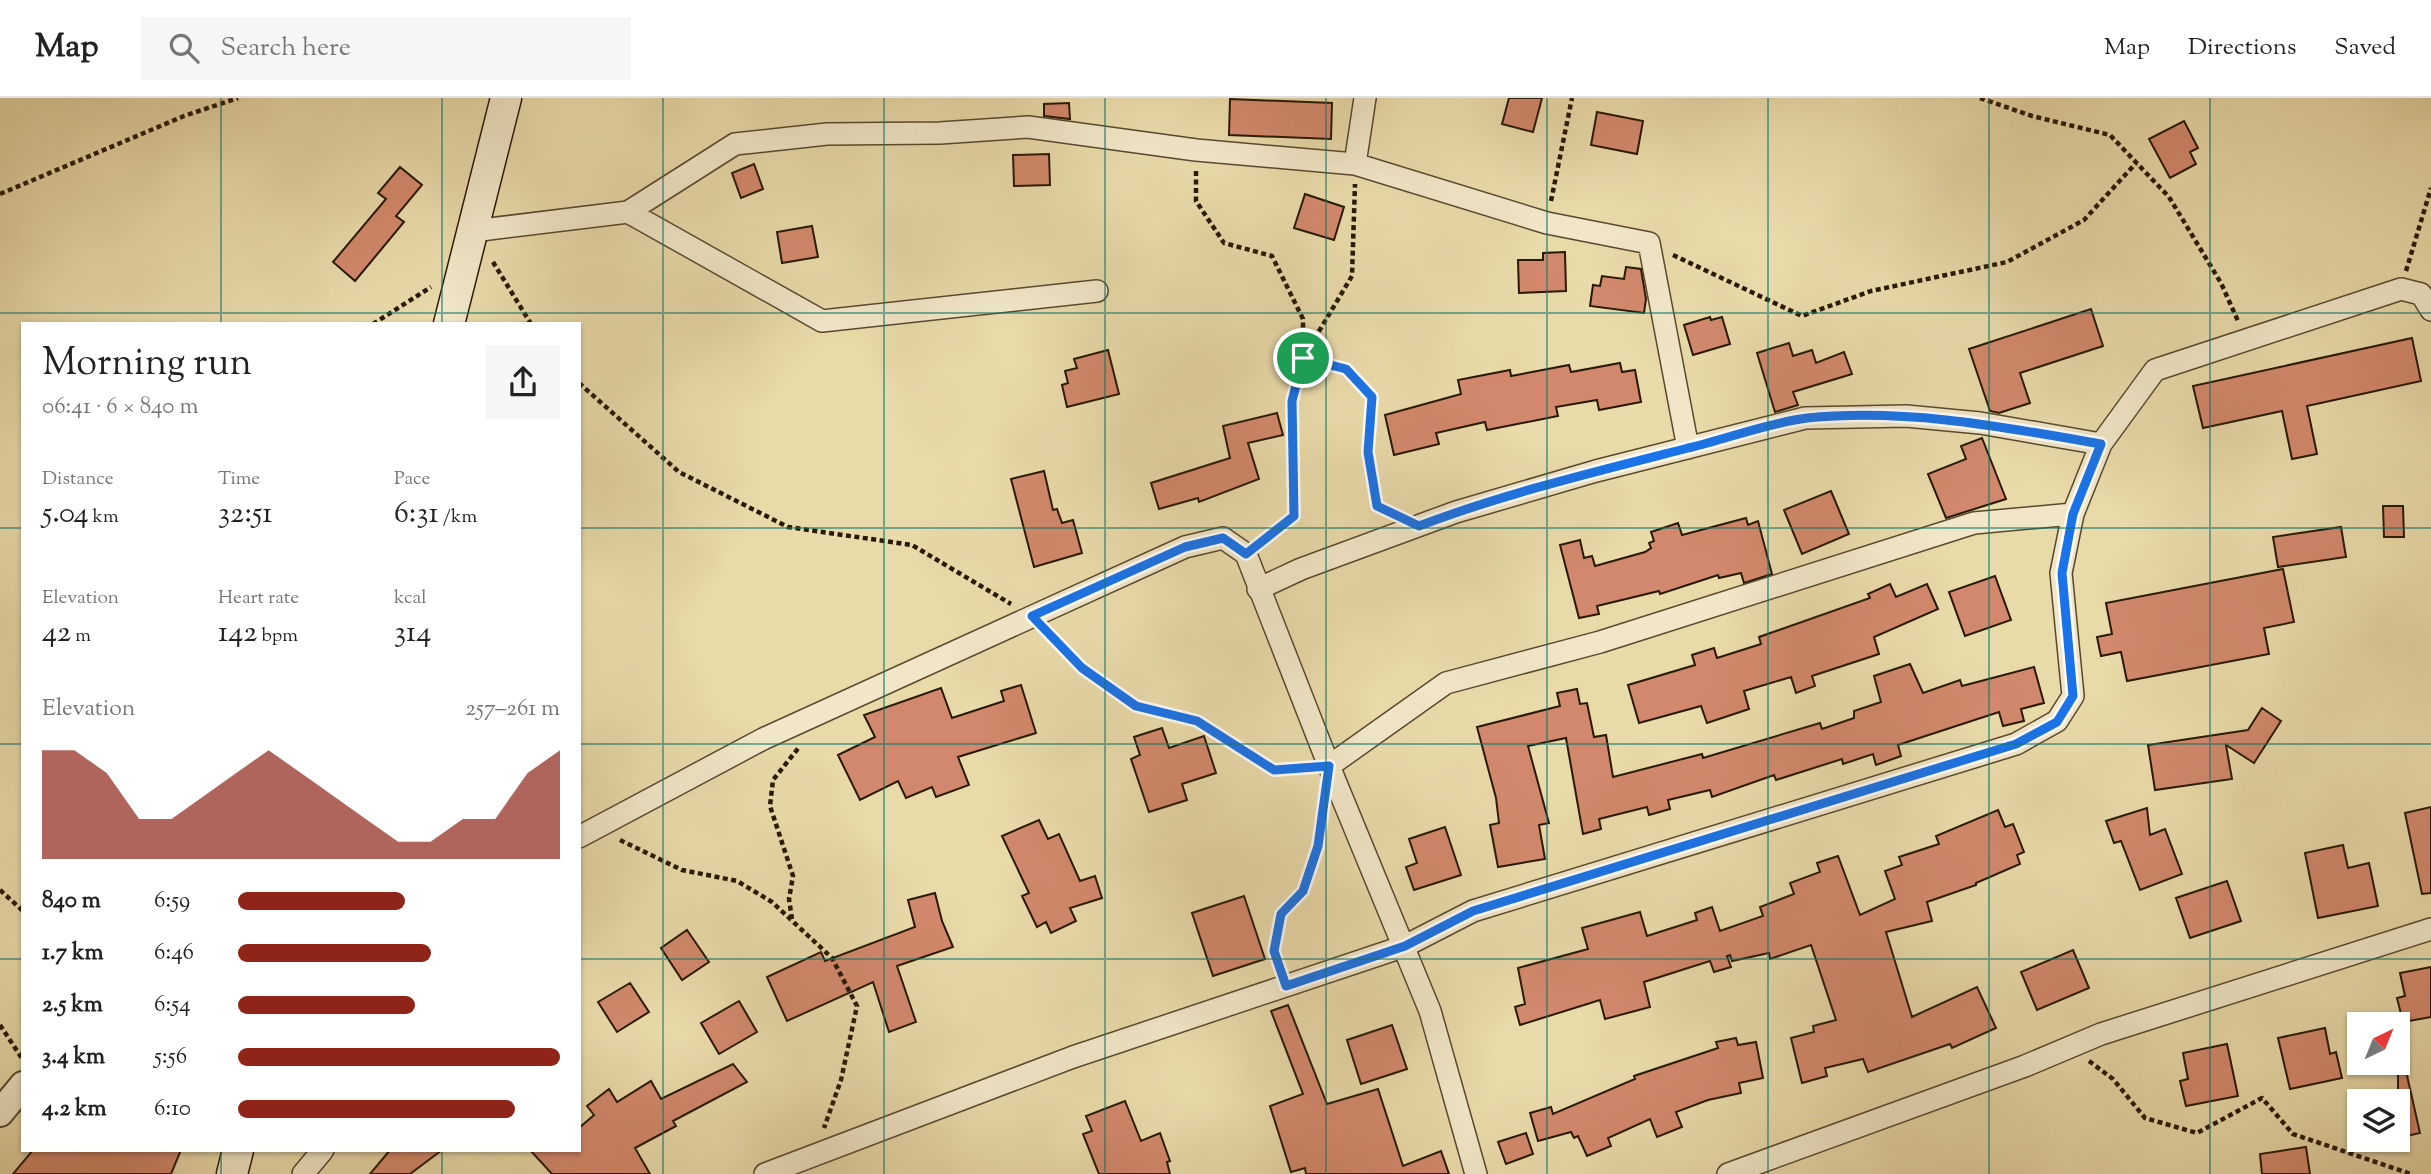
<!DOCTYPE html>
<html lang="en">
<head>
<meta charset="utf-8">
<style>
	:root { --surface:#fff; --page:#f6f6f6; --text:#222; --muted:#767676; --line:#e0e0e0; --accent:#8f2418 }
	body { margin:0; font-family:"Sorts Mill Goudy",serif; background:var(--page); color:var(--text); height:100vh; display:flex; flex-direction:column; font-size:26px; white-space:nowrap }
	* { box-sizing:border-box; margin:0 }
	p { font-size:23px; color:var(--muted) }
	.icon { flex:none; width:38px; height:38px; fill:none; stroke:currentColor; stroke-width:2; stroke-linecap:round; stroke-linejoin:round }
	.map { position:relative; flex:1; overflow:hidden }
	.sheet { position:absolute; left:21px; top:224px; width:560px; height:830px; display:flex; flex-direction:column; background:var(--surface); border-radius:0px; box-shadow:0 2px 5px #0004 }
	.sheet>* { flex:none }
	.needle { width:46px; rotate:43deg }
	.fabs { position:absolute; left:2347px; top:914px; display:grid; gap:14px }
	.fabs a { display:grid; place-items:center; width:63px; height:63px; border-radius:0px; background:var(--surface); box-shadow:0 2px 5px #0004; font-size:35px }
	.pin { position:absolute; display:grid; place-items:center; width:60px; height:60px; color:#fff; margin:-30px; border:4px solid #fff; border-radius:50%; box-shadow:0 2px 7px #0007 }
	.round { display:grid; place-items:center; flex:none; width:74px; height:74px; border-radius:0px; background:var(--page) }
	.summary { display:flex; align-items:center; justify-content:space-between; height:119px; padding:0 21px }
	h1 { font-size:38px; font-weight:600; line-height:52px }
	.metrics { display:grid; grid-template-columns:repeat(3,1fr); gap:10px; height:119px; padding:7px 21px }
	.metrics div { display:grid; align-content:center }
	.metrics b { font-size:30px; font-weight:600 }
	.metrics small { font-size:19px; font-weight:400 }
	.metrics p { font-size:19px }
	.chart { height:196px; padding:14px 21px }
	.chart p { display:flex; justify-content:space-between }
	.chart svg { width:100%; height:126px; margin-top:7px; fill:var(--accent); opacity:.7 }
	ul { padding:0 21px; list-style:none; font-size:23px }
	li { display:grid; grid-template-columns:112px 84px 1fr; align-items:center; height:52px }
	li i { height:18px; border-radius:9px; background:var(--accent) }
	header { display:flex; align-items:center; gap:42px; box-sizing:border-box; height:98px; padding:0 35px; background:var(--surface); border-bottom:2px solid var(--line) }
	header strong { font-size:33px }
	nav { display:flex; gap:38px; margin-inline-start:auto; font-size:24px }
	.search { width:490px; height:63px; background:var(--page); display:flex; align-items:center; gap:18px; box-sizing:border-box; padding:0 24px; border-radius:0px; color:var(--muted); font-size:26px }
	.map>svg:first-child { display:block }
	.building { fill:#d2886c; stroke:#281903; stroke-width:2 }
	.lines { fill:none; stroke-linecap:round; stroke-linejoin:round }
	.minor-casing { stroke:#58492d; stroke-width:24 }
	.tertiary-casing { stroke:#58492d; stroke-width:30 }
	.secondary-casing { stroke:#281903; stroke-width:33 }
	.path { stroke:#281903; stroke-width:4.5; stroke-dasharray:5 3.5; stroke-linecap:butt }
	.minor { stroke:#f1e7c8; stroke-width:21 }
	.tertiary { stroke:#f1e7c8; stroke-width:26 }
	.secondary { stroke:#f1e7c8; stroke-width:30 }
	.route-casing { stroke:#fff; stroke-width:14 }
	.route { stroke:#1a73e8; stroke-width:9 }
	.grid { fill:none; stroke:#0f766e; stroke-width:2; stroke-opacity:0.55 }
</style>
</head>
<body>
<header>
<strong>Map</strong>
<div class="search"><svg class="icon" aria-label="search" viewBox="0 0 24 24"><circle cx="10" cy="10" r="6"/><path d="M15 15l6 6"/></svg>Search here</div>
<nav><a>Map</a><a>Directions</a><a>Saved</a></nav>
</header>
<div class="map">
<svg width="2431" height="1076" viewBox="0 0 2431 1076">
	<rect width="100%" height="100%" fill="#e9daaa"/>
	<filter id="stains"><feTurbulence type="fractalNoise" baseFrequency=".00286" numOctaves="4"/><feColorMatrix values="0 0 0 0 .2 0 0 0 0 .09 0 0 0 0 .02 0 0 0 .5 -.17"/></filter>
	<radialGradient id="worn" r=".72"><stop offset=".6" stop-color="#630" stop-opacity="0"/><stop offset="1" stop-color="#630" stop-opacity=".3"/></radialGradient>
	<path class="building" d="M 1509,0 L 1542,0 L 1533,34 L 1502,26 Z
		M 1230,1 L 1332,5 L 1331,41 L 1229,37 Z
		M 1069,5 L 1070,21 L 1044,18 L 1044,6 Z
		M 1597,14 L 1643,23 L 1637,56 L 1591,47 Z
		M 2184,23 L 2198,50 L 2190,54 L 2196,66 L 2170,80 L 2149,41 Z
		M 1049,56 L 1050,87 L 1014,88 L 1013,57 Z
		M 754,66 L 763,91 L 741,100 L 732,75 Z
		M 400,69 L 422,87 L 396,118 L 404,124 L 355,183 L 333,164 L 386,101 L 378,95 Z
		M 1305,96 L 1344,109 L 1334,142 L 1294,130 Z
		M 812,128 L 818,159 L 782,165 L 777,134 Z
		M 1565,154 L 1566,193 L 1519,195 L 1518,162 L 1543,162 L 1543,155 Z
		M 1626,169 L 1641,171 L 1646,201 L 1644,215 L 1590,208 L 1593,187 L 1600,188 L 1602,178 L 1624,181 Z
		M 2091,211 L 2103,248 L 2020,275 L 2030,305 L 1999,315 L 1990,313 L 1969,251 Z
		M 1710,219 L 1711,222 L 1722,219 L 1730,246 L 1693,257 L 1684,227 Z
		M 2412,240 L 2421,283 L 2307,308 L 2317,356 L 2292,361 L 2282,313 L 2203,330 L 2193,288 Z
		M 1789,245 L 1793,258 L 1812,252 L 1816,265 L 1844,254 L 1852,276 L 1793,294 L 1798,307 L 1775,314 L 1757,255 Z
		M 1108,252 L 1119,296 L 1067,309 L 1062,287 L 1068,285 L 1065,273 L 1077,270 L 1074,261 Z
		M 1620,265 L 1622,274 L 1635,272 L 1641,304 L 1599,312 L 1597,302 L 1556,309 L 1558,318 L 1487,332 L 1485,324 L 1436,335 L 1439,346 L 1394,357 L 1385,317 L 1461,296 L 1458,282 L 1510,272 L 1511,278 L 1569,267 L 1571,274 Z
		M 1277,315 L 1283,337 L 1248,345 L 1259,381 L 1199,404 L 1198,400 L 1159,411 L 1151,385 L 1230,360 L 1223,328 Z
		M 1982,340 L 2006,401 L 1946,420 L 1928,376 L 1966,361 L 1961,348 Z
		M 1044,373 L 1053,412 L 1057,411 L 1062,425 L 1073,422 L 1082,455 L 1034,469 L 1011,381 Z
		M 1831,393 L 1849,436 L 1802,456 L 1784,412 Z
		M 2383,408 L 2403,408 L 2404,439 L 2384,439 Z
		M 1746,420 L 1748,427 L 1758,423 L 1772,476 L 1744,485 L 1741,475 L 1719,480 L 1718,477 L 1660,496 L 1659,493 L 1597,508 L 1599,516 L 1579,520 L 1560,447 L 1580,442 L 1584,460 L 1592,458 L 1595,468 L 1645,454 L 1651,450 L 1649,445 L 1654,443 L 1651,434 L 1678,425 L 1682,437 Z
		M 2341,429 L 2346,459 L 2278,469 L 2273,439 Z
		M 2283,471 L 2294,524 L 2264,530 L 2269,556 L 2127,583 L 2121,554 L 2101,558 L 2097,539 L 2112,536 L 2106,505 Z
		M 1995,478 L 2011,522 L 1965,538 L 1949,494 Z
		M 1890,486 L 1896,499 L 1927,486 L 1938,511 L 1874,539 L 1879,556 L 1812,578 L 1815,588 L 1796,595 L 1791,579 L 1744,593 L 1749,611 L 1707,625 L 1701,608 L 1639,625 L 1628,587 L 1695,567 L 1692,557 L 1714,550 L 1717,560 L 1761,546 L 1759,539 L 1870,500 L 1868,496 Z
		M 1910,566 L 1923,595 L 1960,582 L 1962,588 L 2034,569 L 2044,605 L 2021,611 L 2024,623 L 2003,628 L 1999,614 L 1898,647 L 1901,658 L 1876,667 L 1873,656 L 1843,666 L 1842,661 L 1776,682 L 1774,677 L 1712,699 L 1710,692 L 1668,702 L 1670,711 L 1649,717 L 1647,709 L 1599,721 L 1601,731 L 1583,736 L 1566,640 L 1528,648 L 1549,725 L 1539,727 L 1545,761 L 1498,769 L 1490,727 L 1499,725 L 1496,700 L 1477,629 L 1560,608 L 1557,595 L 1577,591 L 1580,606 L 1587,605 L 1594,639 L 1606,637 L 1613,679 L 1702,656 L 1703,660 L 1820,625 L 1822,631 L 1854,620 L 1854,613 L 1881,604 L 1874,578 Z
		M 1021,587 L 1036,635 L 958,659 L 969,687 L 936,699 L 932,689 L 906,700 L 898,683 L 860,702 L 838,657 L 875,639 L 864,617 L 941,590 L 952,620 L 1004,603 L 1001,593 Z
		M 2262,610 L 2281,623 L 2254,665 L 2226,647 L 2232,681 L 2155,692 L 2148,647 L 2248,632 Z
		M 1162,630 L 1169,650 L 1204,638 L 1216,675 L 1182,686 L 1187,702 L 1149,714 L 1131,661 L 1140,657 L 1134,639 Z
		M 2431,709 L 2431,795 L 2422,796 L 2405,715 Z
		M 2147,710 L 2150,737 L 2165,731 L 2182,776 L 2140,792 L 2121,743 L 2114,745 L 2106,723 Z
		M 1998,712 L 2005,729 L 2013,726 L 2024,754 L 2017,757 L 2020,766 L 1976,785 L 1976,787 L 1927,804 L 1932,823 L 1886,834 L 1912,919 L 1977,889 L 1996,930 L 1952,950 L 1950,946 L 1868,974 L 1863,961 L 1825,970 L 1827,978 L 1802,985 L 1791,940 L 1814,934 L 1813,928 L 1836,922 L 1811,847 L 1770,861 L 1769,855 L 1732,863 L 1730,857 L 1727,858 L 1731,869 L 1714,874 L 1710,863 L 1644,884 L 1650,909 L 1605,921 L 1600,902 L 1520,927 L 1515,909 L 1525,906 L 1518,870 L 1588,851 L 1582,830 L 1640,814 L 1647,838 L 1697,822 L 1695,815 L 1712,809 L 1720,833 L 1763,818 L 1760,809 L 1794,796 L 1790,785 L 1820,774 L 1817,765 L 1838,758 L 1860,817 L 1895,801 L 1885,773 L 1902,767 L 1899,759 L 1939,746 L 1936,738 Z
		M 1039,722 L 1048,741 L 1059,736 L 1080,783 L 1095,778 L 1102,800 L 1070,810 L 1076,823 L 1051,835 L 1046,824 L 1037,829 L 1022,798 L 1029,795 L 1002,738 Z
		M 1445,729 L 1461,777 L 1414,792 L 1406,769 L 1417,765 L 1409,741 Z
		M 2343,747 L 2348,770 L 2369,765 L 2378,808 L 2318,820 L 2305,755 Z
		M 2227,783 L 2241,823 L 2190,840 L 2176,800 Z
		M 935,795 L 942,823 L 953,849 L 897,868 L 916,924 L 889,934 L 873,884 L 787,923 L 767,879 L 821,854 L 825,863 L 915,829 L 908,802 Z
		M 1244,798 L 1265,861 L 1213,878 L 1192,815 Z
		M 687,832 L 709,864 L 682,882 L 661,850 Z
		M 2073,852 L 2089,890 L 2037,912 L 2021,874 Z
		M 2431,869 L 2431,919 L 2403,924 L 2397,900 L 2405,898 L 2400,875 Z
		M 630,885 L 649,914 L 617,934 L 598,904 Z
		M 739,903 L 757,934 L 719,956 L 701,925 Z
		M 1288,907 L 1327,1006 L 1378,991 L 1403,1068 L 1441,1053 L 1449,1076 L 1306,1076 L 1305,1070 L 1291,1074 L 1270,1008 L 1303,996 L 1271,913 Z
		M 1392,927 L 1407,971 L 1361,986 L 1347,942 Z
		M 2325,930 L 2330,956 L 2336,954 L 2342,980 L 2290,991 L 2278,940 Z
		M 1736,940 L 1738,947 L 1756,944 L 1763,980 L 1739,985 L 1741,995 L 1708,1002 L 1676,1014 L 1682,1029 L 1657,1039 L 1650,1021 L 1608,1040 L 1611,1048 L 1587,1058 L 1578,1038 L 1574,1040 L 1571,1034 L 1538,1043 L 1530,1015 L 1551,1009 L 1553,1016 L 1635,981 L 1634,978 L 1718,950 L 1716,944 Z
		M 2227,946 L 2238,998 L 2186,1008 L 2180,983 L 2188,981 L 2183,955 Z
		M 733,966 L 747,984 L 673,1023 L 676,1028 L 635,1050 L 650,1076 L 552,1076 L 530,1052 L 579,1052 L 579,1030 L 594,1017 L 587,1008 L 609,991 L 617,1004 L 651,983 L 661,1001 Z
		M 2406,973 L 2420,1035 L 2398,1040 L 2398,974 Z
		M 1125,1003 L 1141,1043 L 1160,1035 L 1170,1063 L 1167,1064 L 1170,1076 L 1099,1076 L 1083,1036 L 1092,1033 L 1086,1018 Z
		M 1526,1035 L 1533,1056 L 1506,1066 L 1498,1044 Z
		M 2306,1049 L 2310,1076 L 2262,1076 L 2260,1056 Z
		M 33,1052 L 181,1052 L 171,1076 L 13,1076 Z
		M 390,1052 L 442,1052 L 410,1076 L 370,1076 Z"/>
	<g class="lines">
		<g class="minor-casing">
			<path id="minor" d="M 1355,66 L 1365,0
				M 628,114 L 735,46 L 827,36 L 940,35 L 1028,29 L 1196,52 L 1355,66 L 1547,125 L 1649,145 L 1688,350
				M 473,133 L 628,114 L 822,223 L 1097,193
				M 1258,491 L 1301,471 L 1456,414 L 1596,373 L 1805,320 L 1906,318 L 1980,325 L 2101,346
				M 1329,668 L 1446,585 L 1600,544 L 1974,425 L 2073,416
				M 579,739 L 763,641 L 1185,449 L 1223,440 L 1246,456 L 1329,668 L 1430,913 L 1476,1076
				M 303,1076 L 323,1052
				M 765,1076 L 1073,959 L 1405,848 L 1473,813 L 2016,646 L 2057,623 L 2073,598 L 2061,475 L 2073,416 L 2101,346 L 2155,272 L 2401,191 L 2421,196 L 2431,212
				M 1728,1076 L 2025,968 L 2101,936 L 2431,831"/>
		</g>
		<g class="tertiary-casing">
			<path id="tertiary" d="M 0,1015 L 23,987"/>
		</g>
		<g class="secondary-casing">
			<path id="secondary" d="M 449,226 L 506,0
				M 232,1076 L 238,1052"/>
		</g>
		<path class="path" d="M 1980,0 L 2032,18 L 2110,37 L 2169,99 L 2221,185 L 2238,223
			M 1196,73 L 1196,103 L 1224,145 L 1272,158 L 1303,221 L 1303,260 L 1346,270 L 1372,299 L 1368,354 L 1377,408 L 1390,414
			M 0,96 L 184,18 L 238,0
			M 1551,103 L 1572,0
			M 1673,157 L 1802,218 L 1871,193 L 2007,164 L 2084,122 L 2136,65
			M 493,164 L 531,226
			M 2406,173 L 2431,90
			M 373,226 L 431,189
			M 579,285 L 679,374 L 788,429 L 912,447 L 1011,506
			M 1263,442 L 1294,418 L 1292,303 L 1303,260 L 1352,178 L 1355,86
			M 1048,535 L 1082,570 L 1136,608 L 1197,623 L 1274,672 L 1307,670
			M 620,742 L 682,772 L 737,783 L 772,804 L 832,860 L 857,908 L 841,982 L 824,1030
			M 0,792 L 23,813
			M 792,821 L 789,801 L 793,778 L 770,708 L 773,682 L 800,648
			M 1279,867 L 1274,853 L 1281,816 L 1303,793 L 1318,748 L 1323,714
			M 0,927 L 23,962
			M 2089,963 L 2113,981 L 2145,1020 L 2197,1035 L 2262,1000 L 2293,1036 L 2411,1076"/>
		<use href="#minor" class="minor"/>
		<use href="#tertiary" class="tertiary"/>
		<use href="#secondary" class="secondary"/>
	</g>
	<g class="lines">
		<g class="route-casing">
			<path id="route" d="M 1303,260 L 1346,271 L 1372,299 L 1368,354 L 1377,408 L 1419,428 C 1506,395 1598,373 1688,350 C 1727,341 1767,325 1807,320 C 1906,310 2004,329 2101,346 L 2073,416 L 2062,475 L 2073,598 L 2057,624 L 2016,646 L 1473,813 L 1405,848 L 1286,888 L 1274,853 L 1281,816 L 1303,793 L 1318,748 L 1329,668 L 1274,672 L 1197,623 L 1136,608 L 1082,570 L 1032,518 L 1185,449 L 1223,440 L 1246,456 L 1294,418 L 1292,303 Z"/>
		</g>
		<use href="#route" class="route"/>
	</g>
	<path class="grid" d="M 221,0 L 221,226M 442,0 L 442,226M 663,0 L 663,1076M 884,0 L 884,1076M 1105,0 L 1105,1076M 1326,0 L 1326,1076M 1547,0 L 1547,1076M 1768,0 L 1768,1076M 1989,0 L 1989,1076M 2210,0 L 2210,1076M 0,215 L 2431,215M 0,430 L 23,430M 579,430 L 2431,430M 0,646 L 23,646M 579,646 L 2431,646M 0,861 L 23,861M 579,861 L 2431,861M 221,1052 L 221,1076M 442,1052 L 442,1076"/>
	<rect width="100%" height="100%" filter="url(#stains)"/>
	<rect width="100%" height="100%" fill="url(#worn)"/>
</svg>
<div class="fabs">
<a><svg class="needle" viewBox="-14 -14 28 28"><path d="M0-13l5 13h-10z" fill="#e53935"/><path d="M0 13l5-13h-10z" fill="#767676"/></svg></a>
<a><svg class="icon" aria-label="layers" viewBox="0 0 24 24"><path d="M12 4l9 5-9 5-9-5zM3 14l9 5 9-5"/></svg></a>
</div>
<div class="pin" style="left:1303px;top:260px;background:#1e9e55"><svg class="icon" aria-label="arrive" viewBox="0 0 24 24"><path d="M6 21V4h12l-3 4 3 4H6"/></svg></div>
<section class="sheet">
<div class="summary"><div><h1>Morning run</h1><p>06:41 · 6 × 840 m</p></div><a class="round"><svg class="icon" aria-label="share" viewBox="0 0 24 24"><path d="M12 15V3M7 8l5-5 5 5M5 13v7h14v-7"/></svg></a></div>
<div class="metrics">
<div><p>Distance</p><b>5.04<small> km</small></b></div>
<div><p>Time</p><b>32:51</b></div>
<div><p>Pace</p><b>6:31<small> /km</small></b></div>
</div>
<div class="metrics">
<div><p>Elevation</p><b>42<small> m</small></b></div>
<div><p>Heart rate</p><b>142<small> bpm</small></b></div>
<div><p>kcal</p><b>314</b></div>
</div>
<div class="chart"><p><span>Elevation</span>257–261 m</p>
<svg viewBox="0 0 160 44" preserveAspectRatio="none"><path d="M0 44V6L10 6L20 14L30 30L40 30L50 22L60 14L70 6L80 14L90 22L100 30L110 38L120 38L130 30L140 30L150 14L160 6V44z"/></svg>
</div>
<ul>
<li><b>840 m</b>6:59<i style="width:52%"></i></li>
<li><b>1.7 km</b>6:46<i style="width:60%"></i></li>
<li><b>2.5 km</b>6:54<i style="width:55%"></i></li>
<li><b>3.4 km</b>5:56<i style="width:100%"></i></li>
<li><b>4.2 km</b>6:10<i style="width:86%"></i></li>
</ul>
</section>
</div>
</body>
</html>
